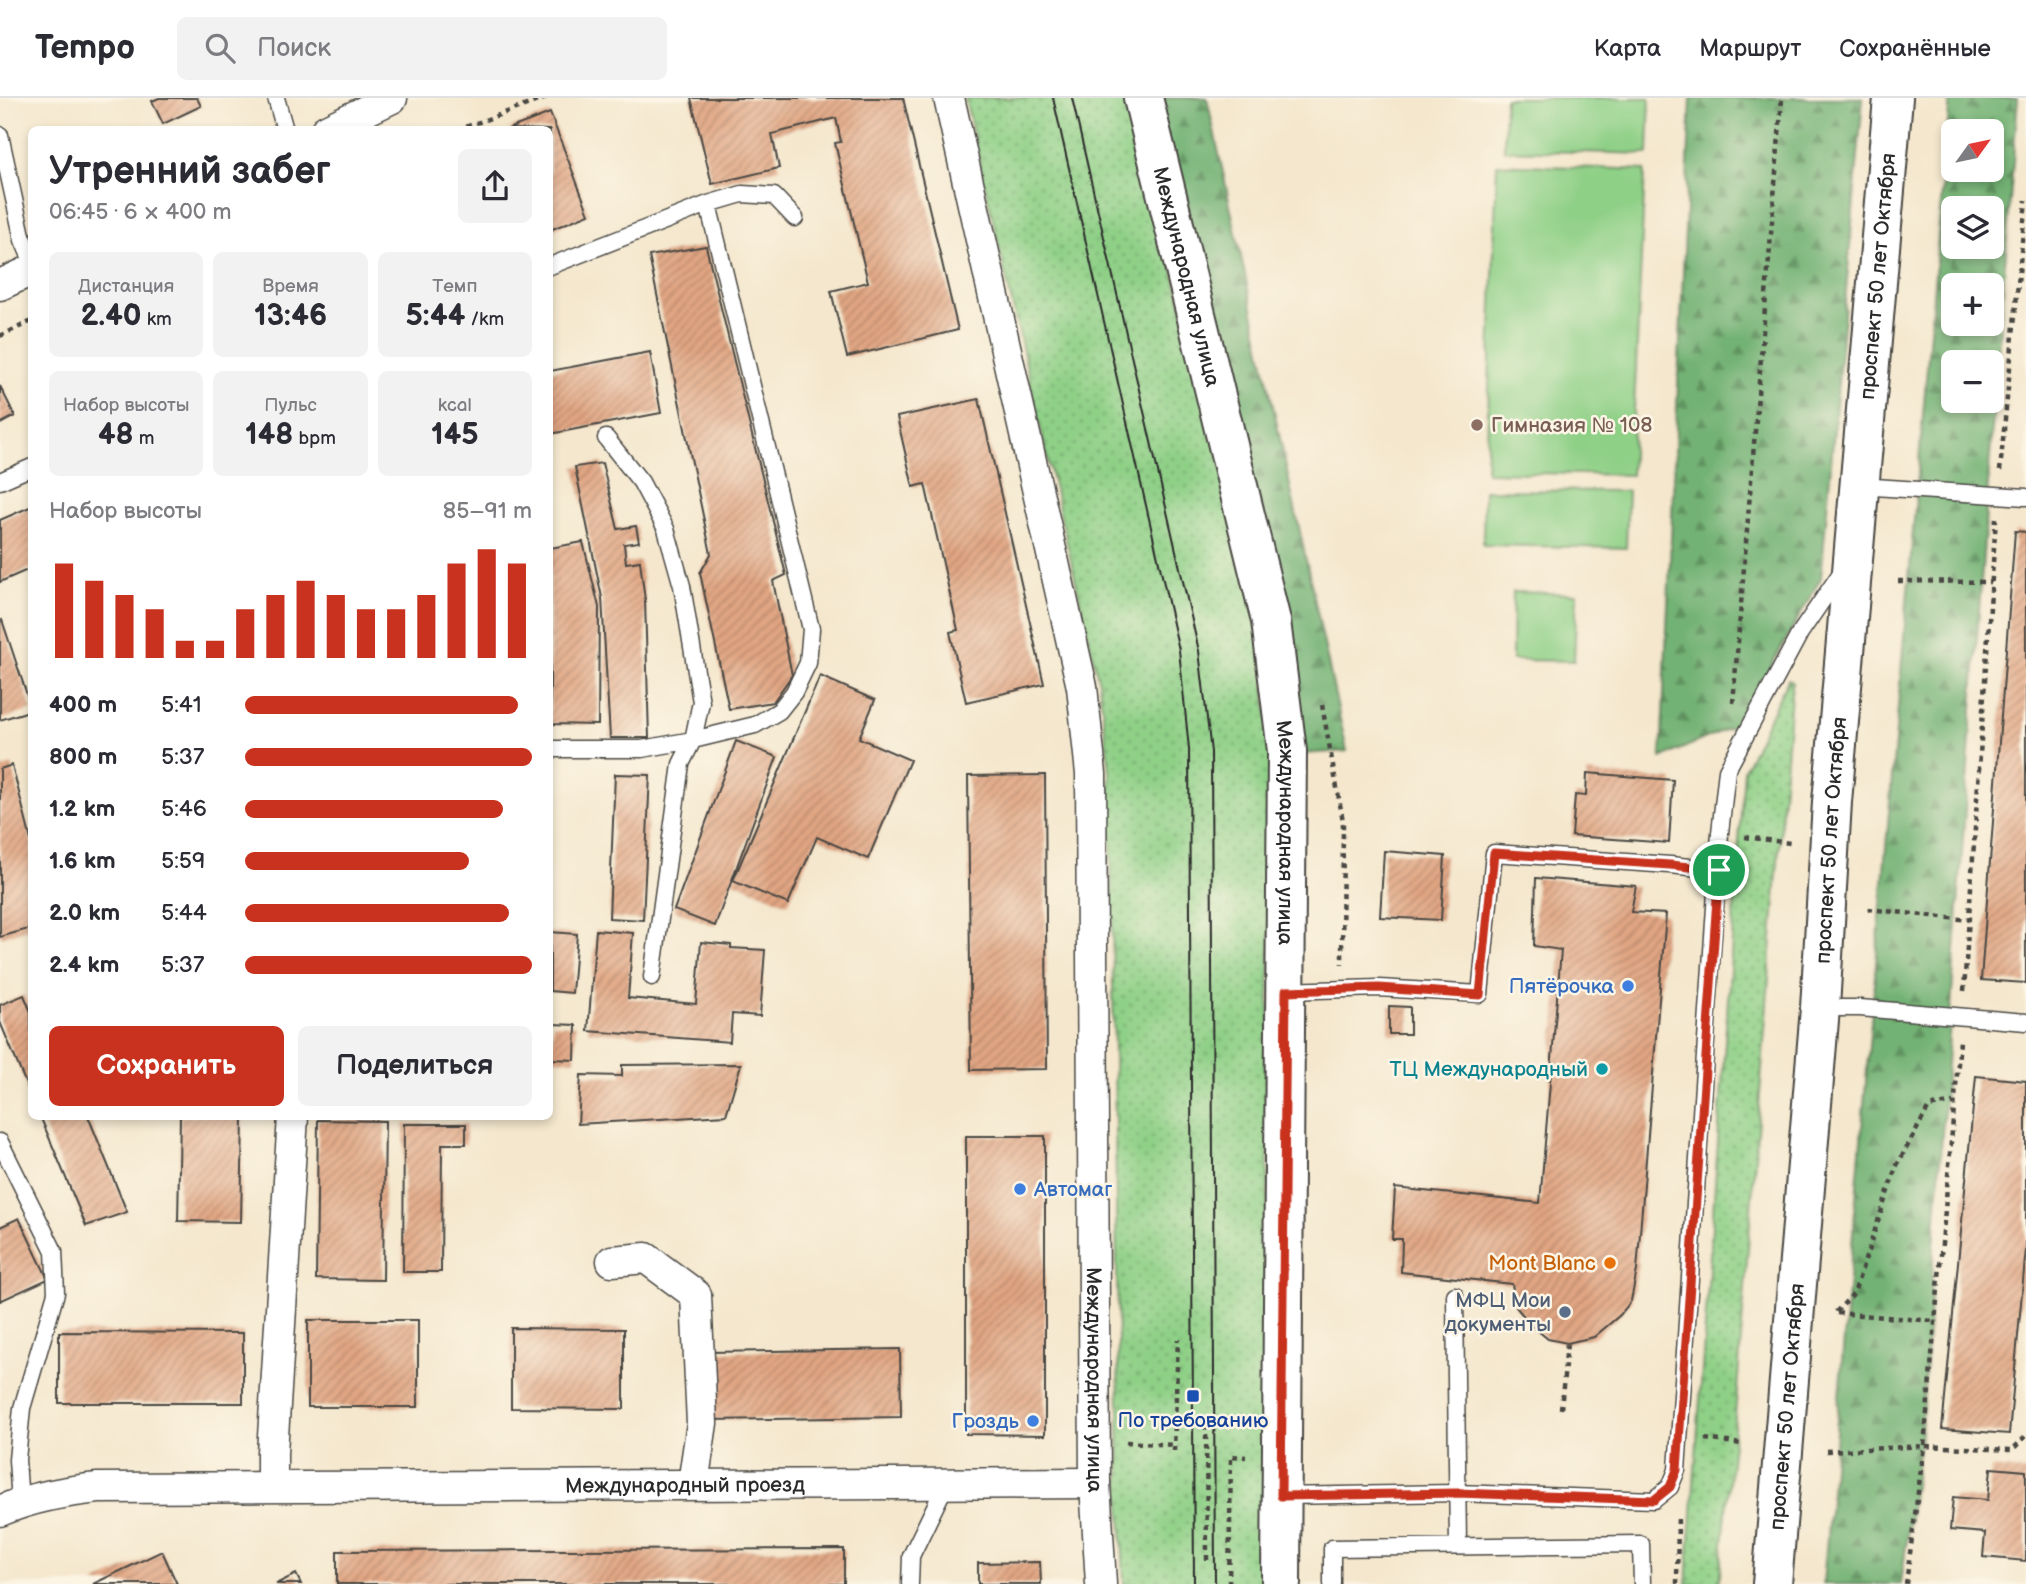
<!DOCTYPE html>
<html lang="ru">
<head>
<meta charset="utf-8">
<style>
	:root { --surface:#fff; --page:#f2f2f3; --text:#2b2b33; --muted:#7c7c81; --line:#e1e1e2; --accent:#c8321e }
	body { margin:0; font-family:"Balsamiq Sans",sans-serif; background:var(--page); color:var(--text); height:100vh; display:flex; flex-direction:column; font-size:26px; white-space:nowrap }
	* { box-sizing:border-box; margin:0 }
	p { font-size:23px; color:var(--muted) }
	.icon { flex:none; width:38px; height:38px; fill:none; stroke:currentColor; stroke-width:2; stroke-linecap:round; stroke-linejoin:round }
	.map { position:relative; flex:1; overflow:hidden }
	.details { position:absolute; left:28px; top:28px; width:525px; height:994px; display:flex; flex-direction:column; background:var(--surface); border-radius:10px; box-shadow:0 4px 10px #0003 }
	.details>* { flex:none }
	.needle { width:46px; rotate:57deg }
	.tools { position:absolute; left:1941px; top:21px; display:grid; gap:14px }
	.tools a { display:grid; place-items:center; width:63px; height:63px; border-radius:10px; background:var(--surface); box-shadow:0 4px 10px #0003; font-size:35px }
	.pin { position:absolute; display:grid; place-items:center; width:60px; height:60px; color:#fff; margin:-30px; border:4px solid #fff; border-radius:50%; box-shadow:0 2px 7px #0007 }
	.round { display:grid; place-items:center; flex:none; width:74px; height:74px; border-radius:10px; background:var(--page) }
	.summary { display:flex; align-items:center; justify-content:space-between; height:119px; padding:0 21px }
	h1 { font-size:38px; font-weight:800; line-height:52px }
	.metrics { display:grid; grid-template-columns:repeat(3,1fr); gap:10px; height:119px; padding:7px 21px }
	.metrics div { display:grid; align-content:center; border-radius:10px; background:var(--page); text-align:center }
	.metrics b { font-size:30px; font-weight:800 }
	.metrics small { font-size:19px; font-weight:400 }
	.metrics p { font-size:19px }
	.chart { height:196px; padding:14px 21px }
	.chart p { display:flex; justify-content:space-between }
	.chart svg { width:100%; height:126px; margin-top:7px; stroke:var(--accent); stroke-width:6 }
	.cta { display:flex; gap:14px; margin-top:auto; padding:14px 21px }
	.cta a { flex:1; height:80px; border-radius:10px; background:var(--accent); color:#fff; font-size:28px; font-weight:800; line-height:80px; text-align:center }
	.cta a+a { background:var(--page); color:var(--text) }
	ul { padding:0 21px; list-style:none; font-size:23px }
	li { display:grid; grid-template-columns:112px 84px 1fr; align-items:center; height:52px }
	li i { height:18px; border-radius:9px; background:var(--accent) }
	header { display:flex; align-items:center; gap:42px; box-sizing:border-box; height:98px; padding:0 35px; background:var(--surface); border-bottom:2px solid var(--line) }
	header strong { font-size:33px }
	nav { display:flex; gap:38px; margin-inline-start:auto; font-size:24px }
	.search { width:490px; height:63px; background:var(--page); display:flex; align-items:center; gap:18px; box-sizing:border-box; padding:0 24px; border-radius:10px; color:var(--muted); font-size:26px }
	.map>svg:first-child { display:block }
	.grass { fill:url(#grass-dots); stroke:#5d7e59; stroke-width:2 }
	.forest { fill:url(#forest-firs); stroke:#4f6e50; stroke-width:2; fill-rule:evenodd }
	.pitch { fill:#8fd087; stroke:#5d7e59; stroke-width:2 }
	.building { fill:url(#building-hatch) }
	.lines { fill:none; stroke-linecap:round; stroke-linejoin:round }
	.service-casing { stroke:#494743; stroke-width:19 }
	.minor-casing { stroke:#494743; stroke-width:33 }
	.tertiary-casing { stroke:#494743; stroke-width:42 }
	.secondary-casing { stroke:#494743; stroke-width:42 }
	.path { stroke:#494743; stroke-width:4.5; stroke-dasharray:5 5; stroke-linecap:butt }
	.service { stroke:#fff; stroke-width:16 }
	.minor { stroke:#fff; stroke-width:30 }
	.tertiary { stroke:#fff; stroke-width:38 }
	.secondary { stroke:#fff; stroke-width:38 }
	.tram { stroke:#2b2b2b; stroke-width:2 }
	.route-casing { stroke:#fff; stroke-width:14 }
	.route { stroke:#c8321e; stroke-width:9 }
	.education-dot { fill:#8d6e63; stroke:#fcf5e5; stroke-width:2.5 }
	.shop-dot { fill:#3f7fe0; stroke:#fcf5e5; stroke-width:2.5 }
	.culture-dot { fill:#0f9aa8; stroke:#fcf5e5; stroke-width:2.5 }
	.food-dot { fill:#e8710a; stroke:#fcf5e5; stroke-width:2.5 }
	.service-dot { fill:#5c6f8a; stroke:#fcf5e5; stroke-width:2.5 }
	.transit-dot { fill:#1a4fb4; stroke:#fcf5e5; stroke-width:2.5 }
	.labels { text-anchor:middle; stroke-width:5; stroke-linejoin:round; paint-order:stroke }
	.street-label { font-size:21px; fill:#2b2b2b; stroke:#fcf5e5 }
	.education-label { font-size:21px; fill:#785e54; stroke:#fcf5e5; text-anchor:start }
	.shop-label { font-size:21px; fill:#366cbe; stroke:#fcf5e5; text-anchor:end }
	.culture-label { font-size:21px; fill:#0d838f; stroke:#fcf5e5; text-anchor:end }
	.food-label { font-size:21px; fill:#c56008; stroke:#fcf5e5; text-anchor:end }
	.service-label { font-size:21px; fill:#4e5e75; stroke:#fcf5e5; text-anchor:end }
	.transit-label { font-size:21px; fill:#164399; stroke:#fcf5e5 }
</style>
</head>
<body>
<header>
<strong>Tempo</strong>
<div class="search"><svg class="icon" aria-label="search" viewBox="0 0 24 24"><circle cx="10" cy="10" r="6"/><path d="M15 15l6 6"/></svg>Поиск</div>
<nav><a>Карта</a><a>Маршрут</a><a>Сохранённые</a></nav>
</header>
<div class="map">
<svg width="2026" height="1486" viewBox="0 0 2026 1486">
	<defs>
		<pattern id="grass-dots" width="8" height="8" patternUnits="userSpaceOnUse" patternTransform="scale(1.75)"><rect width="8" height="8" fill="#8fd087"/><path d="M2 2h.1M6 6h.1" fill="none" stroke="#75a96f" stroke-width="1.8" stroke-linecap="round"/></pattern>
		<pattern id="forest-firs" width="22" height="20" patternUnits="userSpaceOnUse" patternTransform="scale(1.75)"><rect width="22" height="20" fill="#73b274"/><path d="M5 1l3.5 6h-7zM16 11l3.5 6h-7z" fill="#5f915f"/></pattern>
		<pattern id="building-hatch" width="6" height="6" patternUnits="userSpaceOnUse" patternTransform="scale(1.75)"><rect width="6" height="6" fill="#e1a683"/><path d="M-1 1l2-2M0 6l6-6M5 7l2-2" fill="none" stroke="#b7876b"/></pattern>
	</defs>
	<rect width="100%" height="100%" fill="#fcf5e5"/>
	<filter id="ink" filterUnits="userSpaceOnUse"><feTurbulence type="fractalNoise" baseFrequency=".0143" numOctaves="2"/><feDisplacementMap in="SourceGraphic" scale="14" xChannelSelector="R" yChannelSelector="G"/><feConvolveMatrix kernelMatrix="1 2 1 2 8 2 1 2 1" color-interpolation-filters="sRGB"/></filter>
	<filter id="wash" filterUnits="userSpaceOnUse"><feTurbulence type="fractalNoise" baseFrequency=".00686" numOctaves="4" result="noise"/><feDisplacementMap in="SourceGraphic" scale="28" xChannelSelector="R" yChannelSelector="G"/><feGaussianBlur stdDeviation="1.57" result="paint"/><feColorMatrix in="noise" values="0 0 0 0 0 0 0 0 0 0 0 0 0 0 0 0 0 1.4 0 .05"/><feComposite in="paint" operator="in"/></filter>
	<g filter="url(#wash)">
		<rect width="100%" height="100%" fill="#f4e7cd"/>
		<path class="grass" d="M 965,0 L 1131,0 L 1259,524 L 1271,653 L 1265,1486 L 1124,1486 L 1120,1390 L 1110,673 L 1099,585 Z
			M 1788,581 L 1792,583 L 1733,1344 L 1719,1486 L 1687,1486 L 1744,672 Z"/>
		<path class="forest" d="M 1157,0 L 1207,0 L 1347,653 L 1301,656 Z
			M 1691,0 L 1863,0 L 1821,480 L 1738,626 L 1661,660 Z
			M 1950,0 L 2018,0 L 1990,358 L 1921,1334 L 1901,1486 L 1823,1486 ZM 1953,33 L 1992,33 L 1992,72 L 1953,72 ZM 1953,110 L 1992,110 L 1992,149 L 1953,149 ZM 1953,187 L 1992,187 L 1992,226 L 1953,226 ZM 1953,264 L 1992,264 L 1992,303 L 1953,303 Z"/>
		<path class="pitch" d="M 1505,0 L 1650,0 L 1648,56 L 1504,52 Z
			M 1497,66 L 1645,72 L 1631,377 L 1486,374 Z
			M 1484,392 L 1628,393 L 1626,450 L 1483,447 Z
			M 1513,494 L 1577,496 L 1574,563 L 1512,562 Z"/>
		<g id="blocks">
			<path class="building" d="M 159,0 L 197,0 L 201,8 L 163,26 L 152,3 Z
				M 691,0 L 903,0 L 958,232 L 847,259 L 831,193 L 868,184 L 835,45 L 841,44 L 836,20 L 772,36 L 779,70 L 712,86 Z
				M 550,15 L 589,116 L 550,132 L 550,32 L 508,31 Z
				M 706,148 L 786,477 L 773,483 L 792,577 L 773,604 L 729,611 L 700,475 L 711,456 L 649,158 Z
				M 650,254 L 661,315 L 550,336 L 550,273 Z
				M 0,288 L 15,318 L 0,326 Z
				M 979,301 L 1044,586 L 966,604 L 950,534 L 958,532 L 925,386 L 913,389 L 897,319 Z
				M 602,365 L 618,431 L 636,428 L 639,444 L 624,446 L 626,465 L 640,463 L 645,502 L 649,640 L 610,640 L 602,500 L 575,369 Z
				M 32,408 L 32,470 L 0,484 L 0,422 Z
				M 2015,433 L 2026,434 L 2026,885 L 1981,882 Z
				M 583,444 L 599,509 L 598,627 L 550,626 L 550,450 Z
				M 2,522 L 32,612 L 0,622 L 0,523 Z
				M 820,578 L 875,602 L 859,640 L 910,662 L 868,761 L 817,739 L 788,806 L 733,783 Z
				M 736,643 L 777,659 L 715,828 L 674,812 Z
				M 12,667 L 32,746 L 32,830 L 0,839 L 0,671 Z
				M 1587,675 L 1673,682 L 1669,745 L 1572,738 L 1575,697 L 1586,698 Z
				M 615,676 L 650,677 L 643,822 L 609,820 Z
				M 1045,677 L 1047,971 L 971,972 L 968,678 Z
				M 1384,753 L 1445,758 L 1441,822 L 1380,819 Z
				M 1536,780 L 1636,788 L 1631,814 L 1666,816 L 1637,1172 L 1631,1203 L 1620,1217 L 1594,1239 L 1567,1245 L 1548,1241 L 1532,1228 L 1516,1209 L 1512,1186 L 1401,1174 L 1402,1141 L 1392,1141 L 1395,1090 L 1540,1105 L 1561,852 L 1534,848 Z
				M 596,832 L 633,835 L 628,900 L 696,906 L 701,844 L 731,847 L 731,850 L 765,852 L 760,918 L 732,916 L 730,944 L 588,933 Z
				M 550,834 L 577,836 L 572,895 L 550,893 Z
				M 24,897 L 31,914 L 31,998 L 0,924 L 0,907 Z
				M 1389,908 L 1410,909 L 1410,936 L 1389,936 Z
				M 553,926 L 576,927 L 575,962 L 552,961 Z
				M 741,966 L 726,1017 L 578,1026 L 581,977 L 622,978 L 622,967 Z
				M 1976,978 L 2026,983 L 2026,1150 L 2009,1336 L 1942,1331 Z
				M 40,1018 L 88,1018 L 127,1114 L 86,1128 Z
				M 180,1018 L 243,1018 L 241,1124 L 178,1123 Z
				M 318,1022 L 385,1023 L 383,1182 L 316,1181 Z
				M 404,1026 L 466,1026 L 466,1046 L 442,1046 L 441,1174 L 403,1174 Z
				M 966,1038 L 1045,1038 L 1045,1337 L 966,1336 Z
				M 19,1120 L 48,1181 L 0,1203 L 0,1129 Z
				M 308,1222 L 418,1222 L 418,1309 L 308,1309 Z
				M 511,1230 L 624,1231 L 624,1311 L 511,1310 Z
				M 59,1234 L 243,1235 L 243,1305 L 59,1305 Z
				M 900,1251 L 901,1319 L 709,1322 L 708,1254 Z
				M 1991,1370 L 2026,1373 L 2026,1463 L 1983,1459 L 1985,1435 L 1950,1432 L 1953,1399 L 1988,1402 Z
				M 844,1451 L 844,1486 L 337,1486 L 337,1453 Z
				M 162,1453 L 177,1486 L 93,1486 Z
				M 1040,1464 L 1041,1486 L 978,1486 L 978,1465 Z
				M 296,1476 L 301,1486 L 276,1486 Z"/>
		</g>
	</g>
	<g filter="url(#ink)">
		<use href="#blocks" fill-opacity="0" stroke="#494743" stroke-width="2"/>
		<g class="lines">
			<g class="service-casing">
				<path id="service" d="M 276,0 L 285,32
					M 0,37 L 23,142 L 32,163
					M 550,168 L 708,106 L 742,96 L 774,98 L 795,120
					M 606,340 L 641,384 L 666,431 L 682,488 L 701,604 L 693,642 L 681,666 L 652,879
					M 0,383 L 32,369
					M 1859,388 L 2026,399
					M 550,651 L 642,651 L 693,642 L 755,627 L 779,613 L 794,594 L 808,565 L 811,531 L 708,106
					M 1286,893 L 1379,890 L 1480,896 L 1494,755 L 1670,767 L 1719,772
					M 1820,910 L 1860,910 L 2026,924
					M 0,1044 L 54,1153 L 56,1195 L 22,1310 L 17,1362 L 20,1404
					M 1455,1197 L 1458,1448
					M 1281,1398 L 1457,1395 L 1654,1402 L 1670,1389 L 1677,1372 L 1720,735 L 1727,672 L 1800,535 L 1843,472
					M 910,1486 L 911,1458 L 946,1386
					M 1332,1486 L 1332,1450 L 1641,1446 L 1642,1486"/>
			</g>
			<g class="minor-casing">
				<g id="minor">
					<path id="s1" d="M 949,0 L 1082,589 L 1091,676 L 1095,1385 L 1101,1486"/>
					<path d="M 326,32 L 392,0"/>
					<path d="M 0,187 L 32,172"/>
					<path d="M 612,1163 L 646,1160 L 696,1197 L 702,1325 L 693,1386"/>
					<path d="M 272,1388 L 272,1355 L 293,1018"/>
					<path id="s2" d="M 0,1413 C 32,1399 64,1394 98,1390 L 1095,1385"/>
				</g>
			</g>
			<g class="tertiary-casing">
				<g id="tertiary">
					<path id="s3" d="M 1143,0 L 1271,523 L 1287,653 L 1281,1486"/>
				</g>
			</g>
			<g class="secondary-casing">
				<g id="secondary">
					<path id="s4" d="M 1772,1486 L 1820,910 L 1832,704 L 1893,0"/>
				</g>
			</g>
			<path class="path" d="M 457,32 L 546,0
				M 0,238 L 32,223
				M 2000,373 L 2026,102
				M 1898,483 L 1990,484
				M 1733,605 L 1782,0
				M 1322,607 L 1343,723 L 1342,866
				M 1745,739 L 1790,745
				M 1868,811 L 1969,822
				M 1964,893 L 1996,420
				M 1836,1214 L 1854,1195 L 1896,1069 L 1929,1009 L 1953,1004
				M 1837,1215 L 1934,1223
				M 1561,1311 L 1567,1245
				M 1206,1327 L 1207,1462
				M 1705,1341 L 1742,1346
				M 1126,1344 L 1174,1347
				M 1174,1353 L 1178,1241
				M 1826,1353 L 1924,1348 L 2012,1352 L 2026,1338
				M 1229,1486 L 1231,1358 L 1246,1359
				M 1677,1486 L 1678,1416
				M 1906,1486 L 1924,1348 L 1960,943"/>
			<use href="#service" class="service"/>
			<use href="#minor" class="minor"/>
			<use href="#tertiary" class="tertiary"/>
			<use href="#secondary" class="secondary"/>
			<path class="tram" d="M 1053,0 L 1179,552 L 1189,651 L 1194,1486
				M 1072,0 L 1199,553 L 1211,654 L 1215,1486"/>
		</g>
	</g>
	<g class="lines" filter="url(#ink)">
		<g class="route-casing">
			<path id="route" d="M 1494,755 L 1670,767 L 1719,772 L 1677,1372 L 1670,1389 L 1654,1402 L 1457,1395 L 1281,1398 L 1286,893 L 1379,890 L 1480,897 Z"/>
		</g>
		<use href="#route" class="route"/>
	</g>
	<circle class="education-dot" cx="1477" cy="327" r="7"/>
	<g class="shop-dot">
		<circle cx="1628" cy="888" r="7"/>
		<circle cx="1020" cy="1091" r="7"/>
		<circle cx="1033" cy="1323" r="7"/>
	</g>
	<circle class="culture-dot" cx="1602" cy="971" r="7"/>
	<circle class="food-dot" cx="1610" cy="1165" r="7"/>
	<circle class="service-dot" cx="1565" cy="1214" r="7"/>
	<rect class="transit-dot" x="1186" y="1291" width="14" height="14" rx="3.5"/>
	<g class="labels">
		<g class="street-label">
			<text dy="7" stroke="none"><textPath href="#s4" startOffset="1312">проспект 50 лет Октября</textPath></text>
			<text dy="7" stroke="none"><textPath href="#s3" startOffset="184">Международная улица</textPath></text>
			<text dy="7" stroke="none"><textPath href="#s3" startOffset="751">Международная улица</textPath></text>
			<text dy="7" stroke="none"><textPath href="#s4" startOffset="746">проспект 50 лет Октября</textPath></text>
			<text dy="7" stroke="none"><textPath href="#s1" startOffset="1297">Международная улица</textPath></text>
			<text dy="7" stroke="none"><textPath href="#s4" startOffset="178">проспект 50 лет Октября</textPath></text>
			<text dy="7" stroke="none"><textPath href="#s2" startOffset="688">Международный проезд</textPath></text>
		</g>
		<g class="education-label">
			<text x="1491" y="334">Гимназия № 108</text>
		</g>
		<g class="shop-label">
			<text x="1614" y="895">Пятёрочка</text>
			<text x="1034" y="1098" text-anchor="start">Автомаг</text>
			<text x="1019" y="1330">Гроздь</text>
		</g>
		<g class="culture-label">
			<text x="1588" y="978">ТЦ Международный</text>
		</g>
		<g class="food-label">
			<text x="1596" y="1172">Mont Blanc</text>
		</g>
		<g class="service-label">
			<text x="1551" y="1209">МФЦ Мои<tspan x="1551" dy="24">документы</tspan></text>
		</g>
		<g class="transit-label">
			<text x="1193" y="1329">По требованию</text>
		</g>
	</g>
</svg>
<div class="tools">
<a><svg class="needle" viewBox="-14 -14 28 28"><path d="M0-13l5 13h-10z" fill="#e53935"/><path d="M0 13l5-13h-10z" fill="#7c7c81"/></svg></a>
<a><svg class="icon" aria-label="layers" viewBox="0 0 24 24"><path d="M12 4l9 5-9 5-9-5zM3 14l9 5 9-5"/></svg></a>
<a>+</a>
<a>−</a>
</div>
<div class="pin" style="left:1719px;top:772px;background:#1e9e55"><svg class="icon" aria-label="arrive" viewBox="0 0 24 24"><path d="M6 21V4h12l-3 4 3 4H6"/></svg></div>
<section class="details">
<div class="summary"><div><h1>Утренний забег</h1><p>06:45 · 6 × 400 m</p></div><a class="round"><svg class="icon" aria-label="share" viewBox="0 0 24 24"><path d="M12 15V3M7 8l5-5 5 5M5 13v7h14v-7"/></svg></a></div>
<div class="metrics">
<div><p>Дистанция</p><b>2.40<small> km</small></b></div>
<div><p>Время</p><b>13:46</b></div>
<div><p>Темп</p><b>5:44<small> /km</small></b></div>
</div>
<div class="metrics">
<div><p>Набор высоты</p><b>48<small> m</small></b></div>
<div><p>Пульс</p><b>148<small> bpm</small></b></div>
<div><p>kcal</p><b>145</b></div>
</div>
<div class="chart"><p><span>Набор высоты</span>85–91 m</p>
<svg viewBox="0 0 160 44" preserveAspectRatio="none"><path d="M5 44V11M15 44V17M25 44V22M35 44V27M45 44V38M55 44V38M65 44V27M75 44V22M85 44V17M95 44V22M105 44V27M115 44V27M125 44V22M135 44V11M145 44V6M155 44V11"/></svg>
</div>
<ul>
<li><b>400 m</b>5:41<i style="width:95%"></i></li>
<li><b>800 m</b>5:37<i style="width:100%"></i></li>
<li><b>1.2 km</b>5:46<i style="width:90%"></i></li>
<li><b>1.6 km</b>5:59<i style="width:78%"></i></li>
<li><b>2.0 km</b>5:44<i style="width:92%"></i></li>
<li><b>2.4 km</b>5:37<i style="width:100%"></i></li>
</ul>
<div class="cta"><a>Сохранить</a><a>Поделиться</a></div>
</section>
</div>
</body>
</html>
